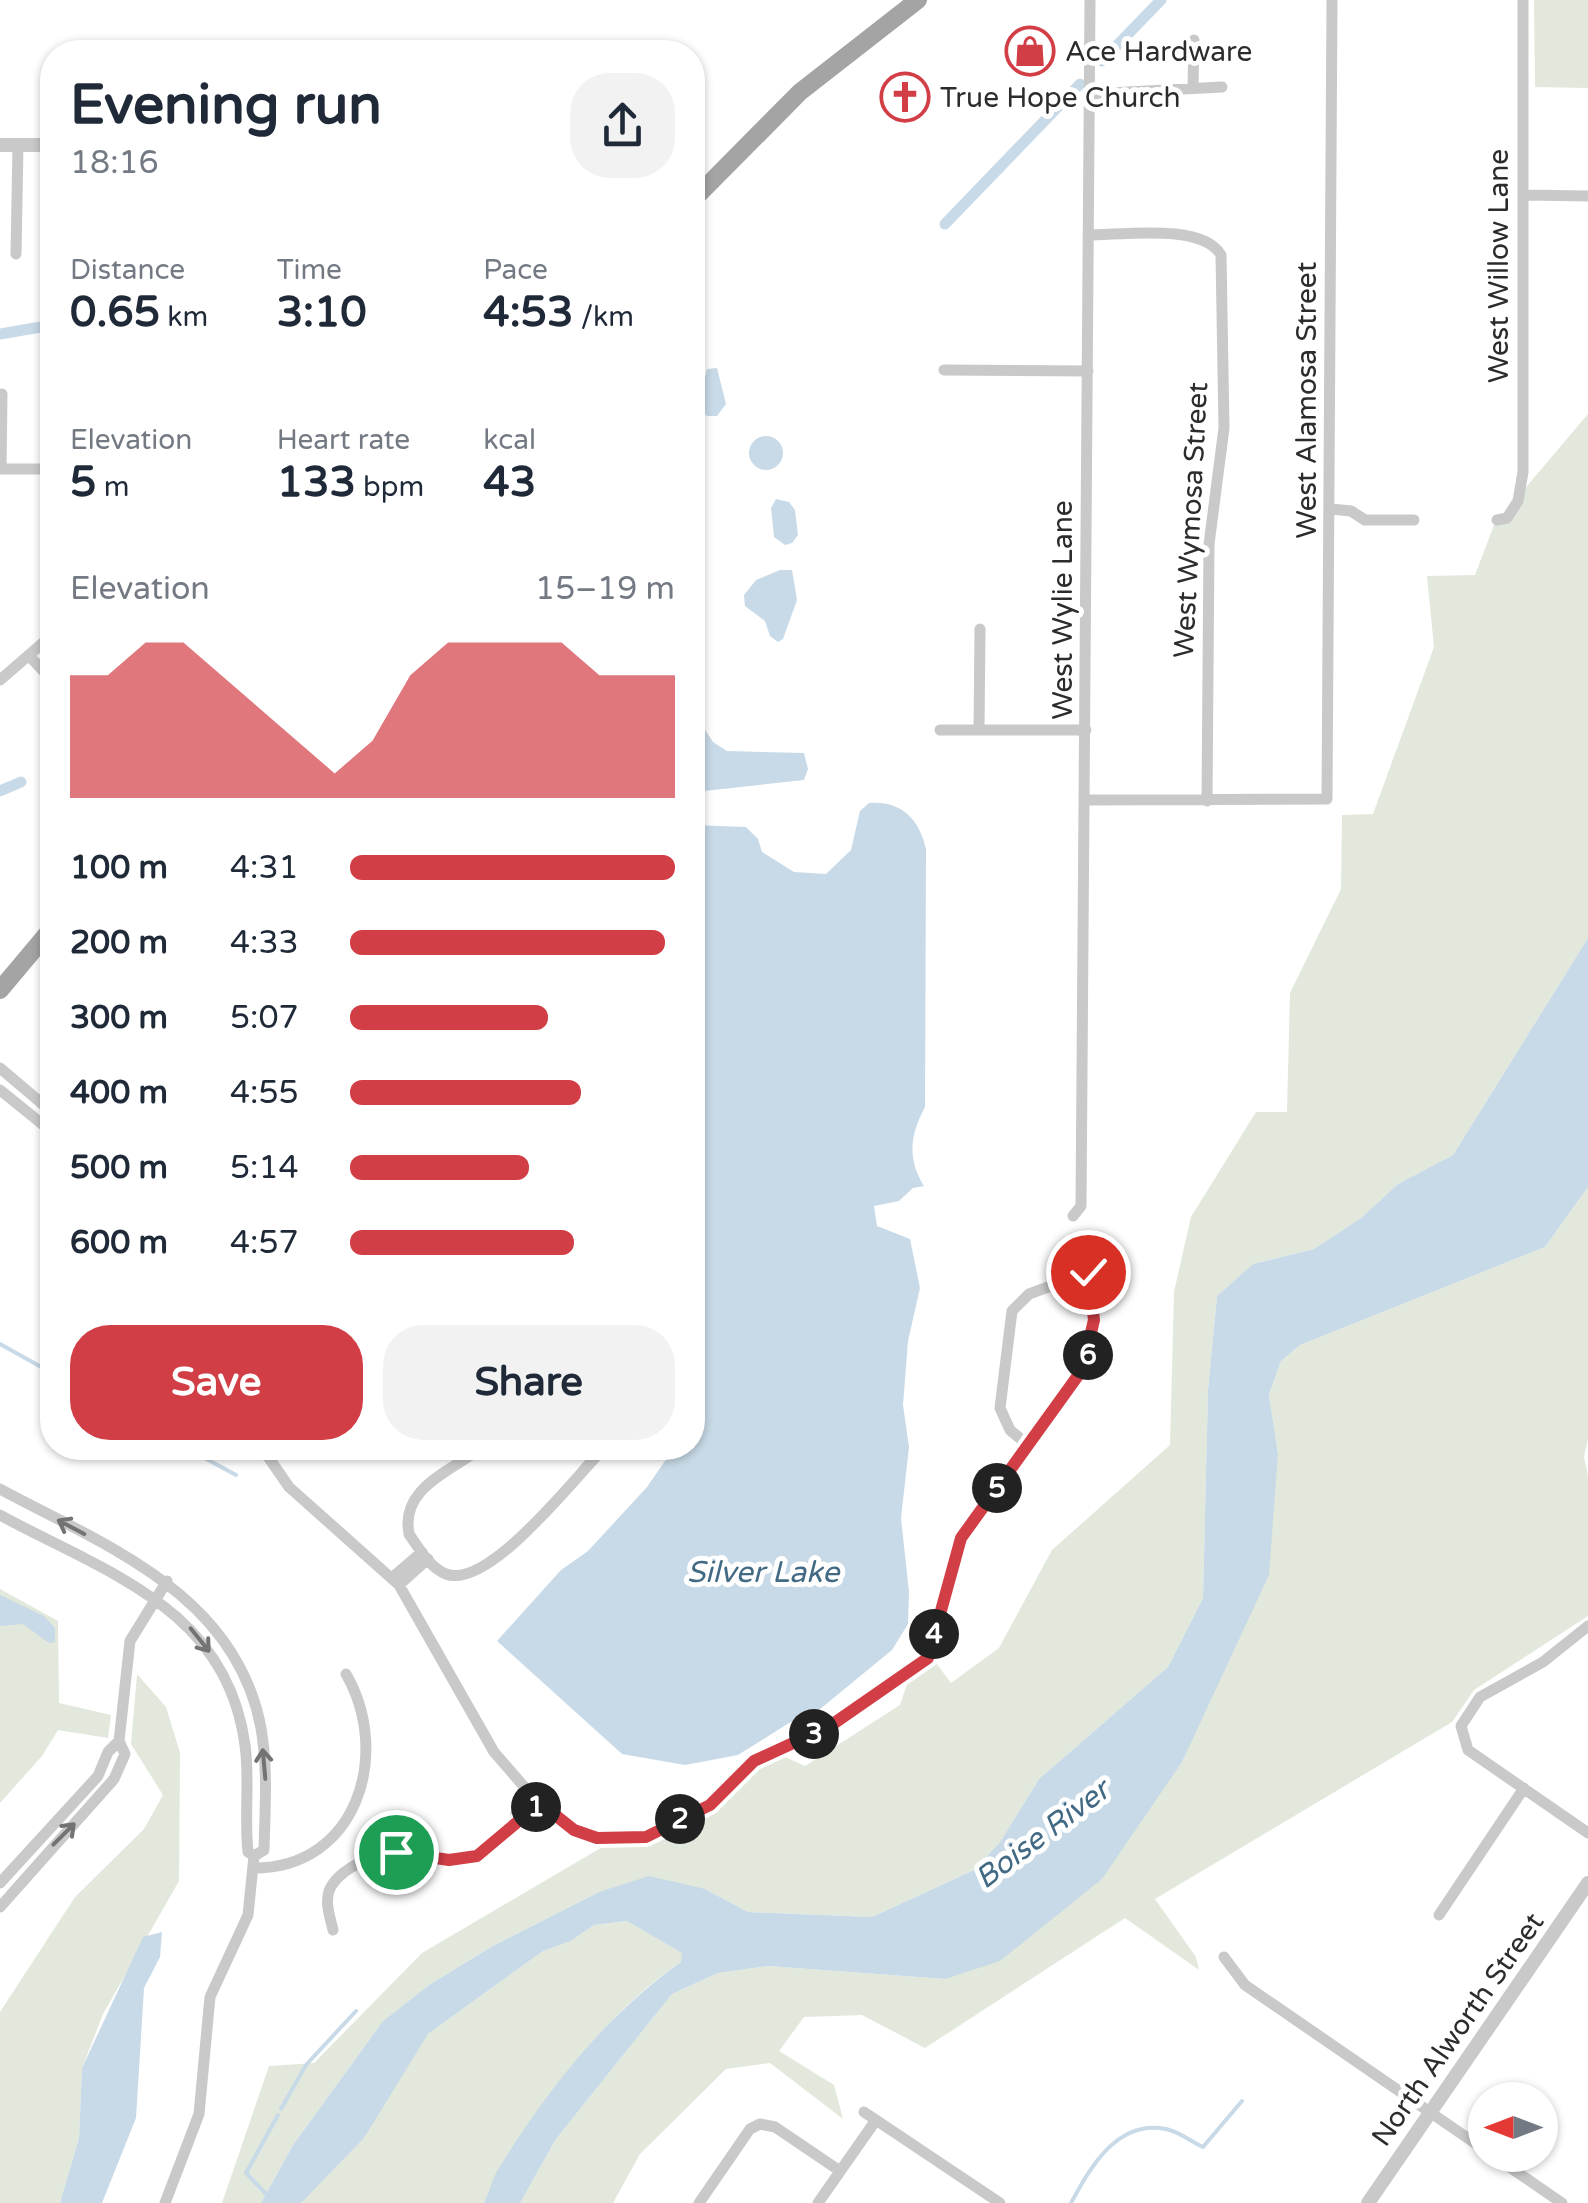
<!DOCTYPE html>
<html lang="en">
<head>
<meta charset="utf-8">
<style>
	:root { --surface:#fff; --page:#f2f2f3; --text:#1f2937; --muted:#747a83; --accent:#d23e46 }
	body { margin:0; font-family:"Varela Round",sans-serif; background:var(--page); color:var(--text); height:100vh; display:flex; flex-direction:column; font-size:38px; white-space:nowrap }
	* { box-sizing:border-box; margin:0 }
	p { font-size:32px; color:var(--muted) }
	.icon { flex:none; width:55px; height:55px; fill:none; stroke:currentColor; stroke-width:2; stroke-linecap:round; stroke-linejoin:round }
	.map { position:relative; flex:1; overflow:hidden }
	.panel { position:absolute; left:40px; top:40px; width:665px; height:1420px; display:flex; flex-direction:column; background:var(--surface); border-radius:40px; box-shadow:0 2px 8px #0004 }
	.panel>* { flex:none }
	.needle { width:65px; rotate:270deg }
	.controls { position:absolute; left:1468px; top:2082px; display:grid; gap:20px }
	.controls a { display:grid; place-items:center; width:90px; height:90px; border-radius:50%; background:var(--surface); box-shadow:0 2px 8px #0004; font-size:50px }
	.pin { position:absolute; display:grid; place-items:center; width:85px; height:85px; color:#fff; margin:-42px; border:5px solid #fff; border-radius:50%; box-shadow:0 2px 10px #0007 }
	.km { position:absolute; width:50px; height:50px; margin:-25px; border-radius:50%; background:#222; color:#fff; font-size:28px; line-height:50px; text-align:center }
	.round { display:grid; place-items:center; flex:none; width:105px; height:105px; border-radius:40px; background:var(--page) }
	.summary { display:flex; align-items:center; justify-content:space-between; height:170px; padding:0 30px }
	h1 { font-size:55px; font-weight:700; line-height:75px }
	.metrics { display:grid; grid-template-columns:repeat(3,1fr); gap:15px; height:170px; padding:10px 30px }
	.metrics div { display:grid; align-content:center }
	.metrics b { font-size:42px; font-weight:700 }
	.metrics small { font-size:28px; font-weight:400 }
	.metrics p { font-size:28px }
	.chart { height:280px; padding:20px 30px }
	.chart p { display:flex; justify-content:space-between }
	.chart svg { width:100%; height:180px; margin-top:10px; fill:var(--accent); opacity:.7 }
	.cta { display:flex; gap:20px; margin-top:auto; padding:20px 30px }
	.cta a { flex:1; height:115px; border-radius:40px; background:var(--accent); color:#fff; font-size:40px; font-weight:700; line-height:115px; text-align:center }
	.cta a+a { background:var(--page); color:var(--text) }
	ul { padding:0 30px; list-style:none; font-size:32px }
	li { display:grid; grid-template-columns:160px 120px 1fr; align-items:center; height:75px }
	li i { height:25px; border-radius:12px; background:var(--accent) }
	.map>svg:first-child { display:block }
	.green { fill:#e2e8db }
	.water { fill:#c8dae7 }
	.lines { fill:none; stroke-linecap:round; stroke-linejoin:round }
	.stream { stroke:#c8dae7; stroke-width:4 }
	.canal { stroke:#c8dae7; stroke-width:11 }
	.minor { stroke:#c9c9c9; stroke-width:11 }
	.tertiary { stroke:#c9c9c9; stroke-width:14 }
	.primary { stroke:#a4a4a4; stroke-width:18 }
	.oneway { stroke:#737373 }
	.route-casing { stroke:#fff; stroke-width:20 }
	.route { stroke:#d23e46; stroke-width:12 }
	.labels { text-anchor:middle; stroke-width:10; stroke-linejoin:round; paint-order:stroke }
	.poi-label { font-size:28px; fill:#2c2c2c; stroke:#fff; text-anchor:start }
	.street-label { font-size:28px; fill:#2c2c2c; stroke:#fff }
	.water-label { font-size:30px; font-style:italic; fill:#436a85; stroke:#fff }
</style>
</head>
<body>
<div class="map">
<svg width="1588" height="2203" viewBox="0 0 1588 2203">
	<rect width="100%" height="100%" fill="#fff"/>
	<path class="green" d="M 1534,0 L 1588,0 L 1588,88 L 1535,87 Z
		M 1588,414 L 1588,938 L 1453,1155 L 1398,1184 L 1361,1218 L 1314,1249 L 1253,1264 L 1217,1296 L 1208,1390 L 1203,1598 L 1168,1667 L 1039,1779 L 1000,1842 L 974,1870 L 872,1917 L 748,1912 L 705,1889 L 599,1892 L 491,1947 L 429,1985 L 383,2021 L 293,2145 L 261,2203 L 222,2203 L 269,2066 L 314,2063 L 422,1953 L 616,1839 C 689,1833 718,1788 774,1752 L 805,1766 L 900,1705 L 921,1643 L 951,1683 L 999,1648 L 1052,1550 L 1170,1445 L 1174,1292 L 1191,1217 L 1256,1112 L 1287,1112 L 1290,993 L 1341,889 L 1342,815 L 1373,814 L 1434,647 L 1427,576 L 1475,575 L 1494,525 Z
		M 1588,1187 L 1588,1439 L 1584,1457 L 1588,1476 L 1588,1616 L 1474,1690 L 1452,1722 L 1155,1899 L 1196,1957 L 1199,1970 L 1125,1918 L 925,2048 L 862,2015 L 804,2017 L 779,2051 L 834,2085 L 843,2119 L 770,2063 L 726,2069 L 640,2154 L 613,2203 L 520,2203 L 556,2139 L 672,1994 L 718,1973 L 768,1966 L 945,1979 L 1182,1762 L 1221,1671 L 1278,1454 L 1269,1396 L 1281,1361 L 1300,1345 L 1545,1247 Z
		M 0,1589 L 58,1621 L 59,1703 L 111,1715 L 108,1738 L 58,1730 L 42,1756 L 0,1803 Z
		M 137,1674 L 166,1707 L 180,1753 L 179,1881 L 103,2014 L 82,2068 L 79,2138 L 60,2203 L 0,2203 L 0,2012 L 75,1897 L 144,1829 L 163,1795 L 131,1744 Z
		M 627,1921 L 683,1953 L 681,1962 C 586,2026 545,2111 484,2203 L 301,2203 L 428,2034 L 543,1951 L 571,1941 L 594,1925 Z"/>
	<path class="water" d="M 717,368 L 726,404 L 717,416 L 707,416 L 698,407 L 707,369 Z
		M749 453a17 17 0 1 1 34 0a17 17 0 1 1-34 0Z
		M 776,499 L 789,502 L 795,510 L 798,535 L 792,543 L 785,545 L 774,537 L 771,508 Z
		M 780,570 L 792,570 L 797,600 L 783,639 L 778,642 L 770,636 L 765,621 L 745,606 L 744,595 L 756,580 Z
		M 693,711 L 713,742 L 727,751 L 804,753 L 808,769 L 804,780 L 704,791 L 693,783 Z
		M 869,803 C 902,801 919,819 926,849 L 925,1107 C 910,1135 907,1159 924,1186 L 913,1188 L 899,1201 L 874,1206 L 877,1226 L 910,1239 L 920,1288 L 908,1341 L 903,1405 L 909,1447 L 901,1518 L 909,1592 L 908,1624 L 892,1650 L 814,1714 L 789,1723 L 738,1755 L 685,1765 L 622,1754 L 497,1641 L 561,1570 L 588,1551 L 647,1487 L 674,1448 L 692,1448 L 692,1245 L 698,1229 L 692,1209 L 693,825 L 746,827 L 758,839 L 762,852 L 794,872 L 826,874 L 851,850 L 860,811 Z
		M 1588,938 L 1588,1187 L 1545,1247 L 1300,1345 L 1281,1361 L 1269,1395 L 1278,1454 L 1269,1575 L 1182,1762 L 1102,1879 L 1000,1961 L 945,1979 L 768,1966 L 718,1973 L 672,1994 L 556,2139 L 520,2203 L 484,2203 C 490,2192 492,2178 499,2168 C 547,2090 606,2015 681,1962 L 682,1953 L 627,1921 L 594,1925 L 571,1941 L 543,1951 L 428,2034 L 364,2138 L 301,2203 L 261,2203 L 293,2145 L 383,2021 L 429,1985 L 491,1947 L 599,1892 L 649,1876 L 705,1889 L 748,1912 L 872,1917 L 974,1870 L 1000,1842 L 1039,1779 L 1168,1667 L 1203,1598 L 1208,1390 L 1217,1296 L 1253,1264 L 1314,1249 L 1361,1218 L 1398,1184 L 1453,1155 Z
		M 0,1595 L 44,1616 L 55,1628 L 55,1642 L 49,1643 L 23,1624 L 0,1626 Z
		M 162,1932 L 160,1957 L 144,1988 L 136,2118 L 102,2203 L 60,2203 L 79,2138 L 82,2068 L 143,1937 Z"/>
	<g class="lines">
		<path class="stream" d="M 0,1344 L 52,1373
			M 186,1448 L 236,1475
			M 281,2109 L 306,2065 L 356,2011
			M 270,2198 L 246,2173 L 278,2115
			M 1071,2203 C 1090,2168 1117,2119 1166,2129 C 1178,2131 1192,2142 1203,2147 L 1242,2101"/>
		<path class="canal" d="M 1102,61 L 1161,0
			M 945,224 L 1080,84
			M 0,334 L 52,325
			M 0,791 L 21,782"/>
		<path class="minor" d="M 1193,87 L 1194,40
			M 1090,94 L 1222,87
			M 1523,195 L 1588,196
			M 1088,235 C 1123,235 1202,223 1221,255 L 1224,428 L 1209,544 L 1207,801
			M 16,254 L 18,145
			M 944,370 L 1088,371
			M 0,469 L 52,469
			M 1,469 L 2,394
			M 1331,509 L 1351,511 L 1365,520 L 1414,520
			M 1497,520 L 1507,518 L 1518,501 L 1523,472 L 1523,0
			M 31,658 L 52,680
			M 0,680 L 52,635
			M 940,730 L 1086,730
			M 979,730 L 980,629
			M 1086,800 L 1327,799 L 1332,0
			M 0,1068 L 52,1112
			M 0,1090 L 52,1132
			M 1073,1216 L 1081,1206 L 1090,0
			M 1029,1446 L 1010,1430 L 1000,1408 L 1012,1311 L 1029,1294 L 1089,1272
			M 262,1448 L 289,1487 L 399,1585 L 494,1752 L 533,1797 L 574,1830 L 597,1838 L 646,1837 L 710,1805 L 754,1761 L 829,1727 L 928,1657 L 961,1538 L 1070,1393 L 1087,1359 L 1093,1297 L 1081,1244
			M 481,1448 C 450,1472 400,1488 409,1534 C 418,1547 430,1568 446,1574 C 489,1590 575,1477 604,1448
			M 0,1489 C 106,1546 236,1594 261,1728 C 268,1768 265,1810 264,1850 L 254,1856
			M 0,1515 C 106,1573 226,1607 245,1745 C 250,1780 244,1816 248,1852 L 254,1856 L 248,1915 L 210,1997 L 199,2114 L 165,2203
			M 393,1577 L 422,1552
			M 399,1585 L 428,1559
			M 1588,1626 L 1543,1662 L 1480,1697 L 1461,1726 L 1468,1750 L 1588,1833
			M 119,1741 L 130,1641 L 167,1581
			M 533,1797 L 515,1816 L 515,1823 L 522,1822 L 540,1803
			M 254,1868 C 357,1868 392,1754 346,1674
			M 0,1883 L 98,1776 L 108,1752 L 119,1741 L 125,1754 L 114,1779 L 0,1907
			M 1439,1915 L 1524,1788
			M 333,1930 C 330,1917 325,1904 329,1891 C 337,1870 374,1853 395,1852 C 418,1851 442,1865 465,1861 C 486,1857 501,1837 515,1823
			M 1224,1957 L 1245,1985 L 1485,2150
			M 864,2112 L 1000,2203
			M 1492,2155 L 1562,2203
			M 699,2203 L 750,2129 L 760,2124 L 775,2127 L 840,2171
			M 818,2203 L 876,2120"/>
		<path class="tertiary" d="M 0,145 L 52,145
			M 1368,2203 L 1588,1883"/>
		<path class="primary" d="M 692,201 L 800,92 L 918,0
			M 0,990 L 52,928"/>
	</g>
	<defs><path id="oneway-shaft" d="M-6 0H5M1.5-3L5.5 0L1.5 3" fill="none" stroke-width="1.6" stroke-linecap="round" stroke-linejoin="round" transform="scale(2.5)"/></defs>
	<g class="oneway">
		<use href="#oneway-shaft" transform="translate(71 1527) rotate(-152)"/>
		<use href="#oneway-shaft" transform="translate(200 1640) rotate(51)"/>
		<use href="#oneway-shaft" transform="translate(264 1764) rotate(-95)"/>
		<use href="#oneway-shaft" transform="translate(64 1834) rotate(-45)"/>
	</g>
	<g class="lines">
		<g class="route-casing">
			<path id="route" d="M 396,1852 L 449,1860 L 477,1856 L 540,1803 L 574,1830 L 597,1838 L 646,1837 L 710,1805 L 754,1761 L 830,1726 L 928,1658 L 961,1538 L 1082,1370 L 1094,1320 L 1088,1272"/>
		</g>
		<use href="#route" class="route"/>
	</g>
	<defs>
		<g id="shop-ring" transform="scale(2.5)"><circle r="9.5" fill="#fff" stroke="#d23e46" stroke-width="1.5"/><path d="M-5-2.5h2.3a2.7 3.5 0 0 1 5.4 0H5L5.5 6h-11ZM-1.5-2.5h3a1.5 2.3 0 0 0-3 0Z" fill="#d23e46"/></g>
		<g id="church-ring" transform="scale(2.5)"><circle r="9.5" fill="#fff" stroke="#d23e46" stroke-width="1.5"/><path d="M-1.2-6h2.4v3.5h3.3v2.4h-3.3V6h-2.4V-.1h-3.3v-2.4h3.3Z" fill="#d23e46"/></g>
	</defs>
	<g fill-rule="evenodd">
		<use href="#shop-ring" x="1030" y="51"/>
		<use href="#church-ring" x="905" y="97"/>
	</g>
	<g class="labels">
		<g class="poi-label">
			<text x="1065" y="61">Ace Hardware</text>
			<text x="940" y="107">True Hope Church</text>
		</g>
		<g class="street-label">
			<text transform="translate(1498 266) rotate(-90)" y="10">West Willow Lane</text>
			<text transform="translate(1306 400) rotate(-90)" y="10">West Alamosa Street</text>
			<text transform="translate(1190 520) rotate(-87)" y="10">West Wymosa Street</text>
			<text transform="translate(1062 610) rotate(-90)" y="10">West Wylie Lane</text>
			<text transform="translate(1457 2029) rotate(-55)" y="10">North Alworth Street</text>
		</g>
		<g class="water-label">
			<text x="763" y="1582">Silver Lake</text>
			<text transform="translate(1042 1834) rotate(-37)" y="10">Boise River</text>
		</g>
	</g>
</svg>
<div class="controls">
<a><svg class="needle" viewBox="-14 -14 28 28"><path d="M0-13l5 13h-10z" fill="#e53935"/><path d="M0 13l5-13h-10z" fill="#747a83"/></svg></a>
</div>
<div class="pin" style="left:396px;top:1852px;background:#1e9e55"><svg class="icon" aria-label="arrive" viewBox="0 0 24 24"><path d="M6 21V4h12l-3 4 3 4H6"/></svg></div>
<div class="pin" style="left:1088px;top:1272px;background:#d93025"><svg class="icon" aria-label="check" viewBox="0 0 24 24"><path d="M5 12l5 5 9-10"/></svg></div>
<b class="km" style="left:536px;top:1807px">1</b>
<b class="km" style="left:680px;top:1819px">2</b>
<b class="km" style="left:814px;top:1734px">3</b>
<b class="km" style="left:934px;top:1634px">4</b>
<b class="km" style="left:997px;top:1488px">5</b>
<b class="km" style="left:1088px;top:1355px">6</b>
<section class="panel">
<div class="summary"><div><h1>Evening run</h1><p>18:16</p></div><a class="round"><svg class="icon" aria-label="share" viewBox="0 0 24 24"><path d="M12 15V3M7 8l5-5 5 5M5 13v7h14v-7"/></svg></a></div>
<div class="metrics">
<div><p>Distance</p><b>0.65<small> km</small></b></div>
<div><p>Time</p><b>3:10</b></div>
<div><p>Pace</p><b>4:53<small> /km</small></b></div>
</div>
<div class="metrics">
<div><p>Elevation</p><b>5<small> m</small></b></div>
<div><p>Heart rate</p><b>133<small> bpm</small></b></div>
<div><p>kcal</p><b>43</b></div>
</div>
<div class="chart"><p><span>Elevation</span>15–19 m</p>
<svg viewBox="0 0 160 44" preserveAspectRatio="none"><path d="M0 44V14L10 14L20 6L30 6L40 14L50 22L60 30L70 38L80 30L90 14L100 6L110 6L120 6L130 6L140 14L150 14L160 14V44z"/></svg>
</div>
<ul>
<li><b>100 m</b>4:31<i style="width:100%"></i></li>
<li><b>200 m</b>4:33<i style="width:97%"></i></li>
<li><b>300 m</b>5:07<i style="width:61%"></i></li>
<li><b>400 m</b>4:55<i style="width:71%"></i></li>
<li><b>500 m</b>5:14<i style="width:55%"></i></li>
<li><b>600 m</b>4:57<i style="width:69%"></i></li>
</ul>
<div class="cta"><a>Save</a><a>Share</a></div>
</section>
</div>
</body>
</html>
